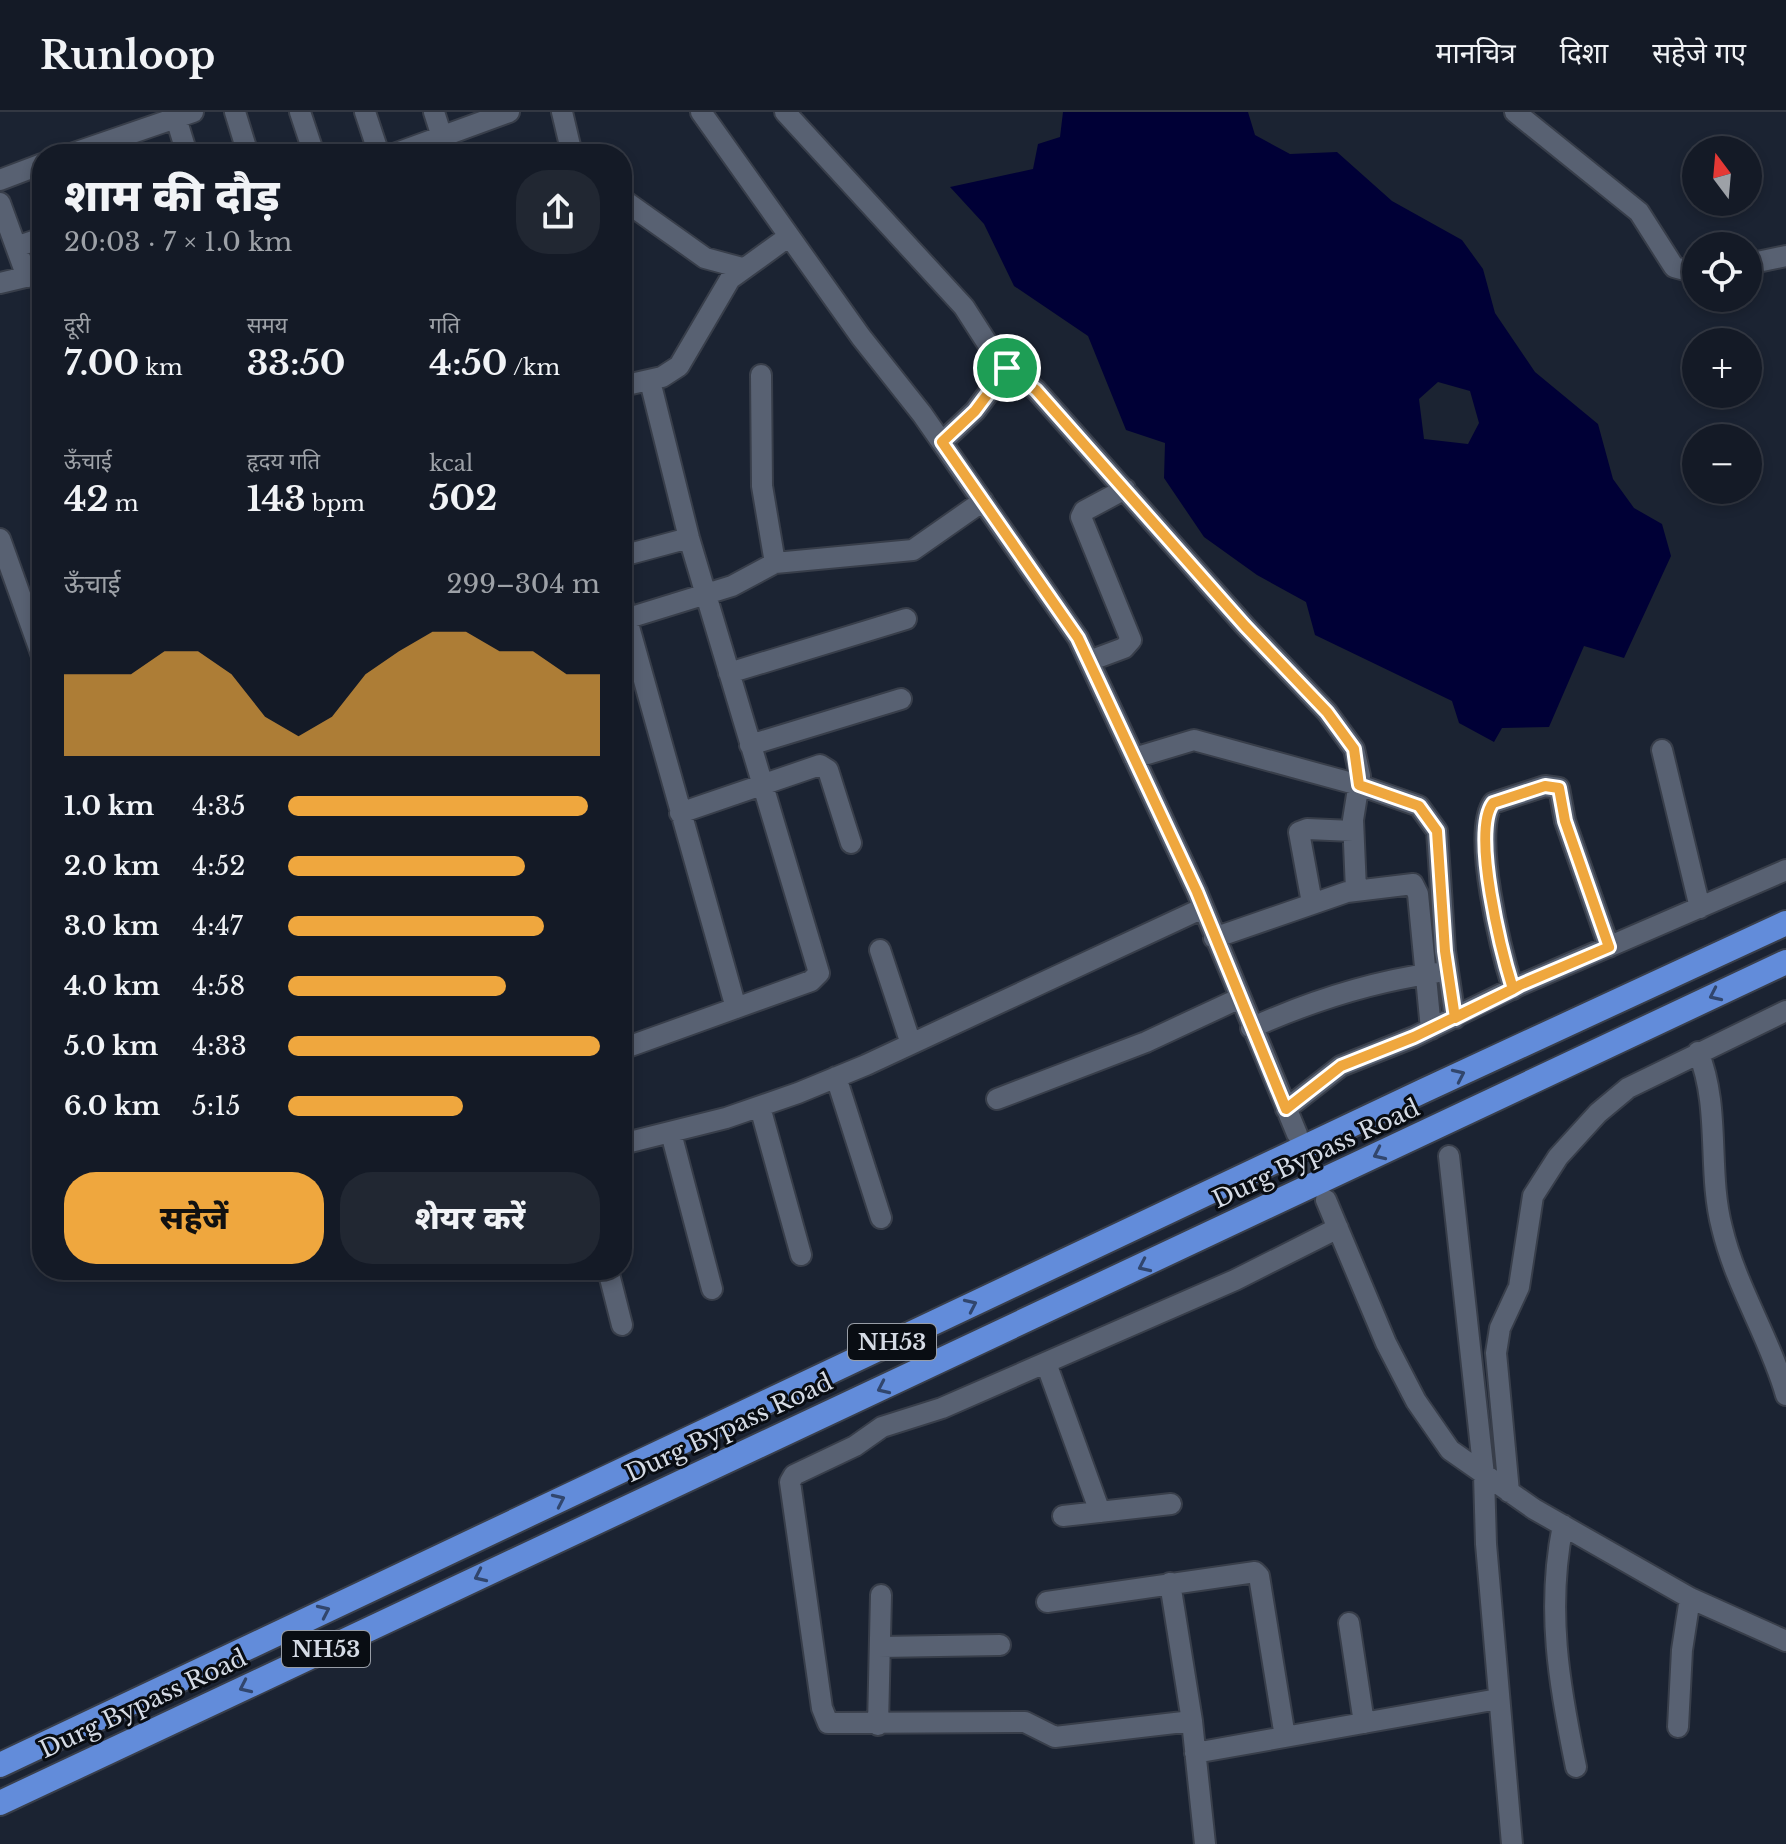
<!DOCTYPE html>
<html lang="hi">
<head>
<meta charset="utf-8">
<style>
	:root { --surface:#141a26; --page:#212732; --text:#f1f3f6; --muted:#9da1a7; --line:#333843; --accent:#efa73e }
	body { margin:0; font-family:"Libre Baskerville","Noto Sans Devanagari",serif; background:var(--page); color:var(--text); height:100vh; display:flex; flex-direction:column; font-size:30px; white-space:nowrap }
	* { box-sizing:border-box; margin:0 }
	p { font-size:26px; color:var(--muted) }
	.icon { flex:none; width:44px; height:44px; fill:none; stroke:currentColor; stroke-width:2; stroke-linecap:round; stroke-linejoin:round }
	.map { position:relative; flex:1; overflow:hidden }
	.sheet { position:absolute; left:32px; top:32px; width:600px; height:1136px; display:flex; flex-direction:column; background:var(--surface); border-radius:32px; box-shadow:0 4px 12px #0003,0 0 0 2px var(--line) }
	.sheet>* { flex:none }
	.needle { width:52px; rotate:344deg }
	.buttons { position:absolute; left:1682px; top:24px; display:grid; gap:16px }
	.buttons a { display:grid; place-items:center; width:80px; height:80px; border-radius:50%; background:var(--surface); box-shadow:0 4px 12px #0003,0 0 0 2px var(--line); font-size:40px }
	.pin { position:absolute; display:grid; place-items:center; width:68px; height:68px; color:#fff; margin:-34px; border:4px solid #fff; border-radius:50%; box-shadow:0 2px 8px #0007 }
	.round { display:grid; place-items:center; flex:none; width:84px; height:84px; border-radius:32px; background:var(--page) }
	.head { display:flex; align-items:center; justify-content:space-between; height:136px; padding:0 32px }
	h1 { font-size:44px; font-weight:800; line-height:60px }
	.stats { display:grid; grid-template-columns:repeat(3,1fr); gap:12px; height:136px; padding:8px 32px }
	.stats div { display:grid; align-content:center }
	.stats b { font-size:34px; font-weight:800 }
	.stats small { font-size:22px; font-weight:400 }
	.stats p { font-size:22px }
	.chart { height:224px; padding:16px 32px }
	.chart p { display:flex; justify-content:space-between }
	.chart svg { width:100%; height:144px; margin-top:8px; fill:var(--accent); opacity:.7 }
	.button { display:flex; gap:16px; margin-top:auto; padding:16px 32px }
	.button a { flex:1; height:92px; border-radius:32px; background:var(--accent); color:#111; font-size:32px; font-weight:800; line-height:92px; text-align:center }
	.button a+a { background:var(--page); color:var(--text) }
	ul { padding:0 32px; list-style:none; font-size:26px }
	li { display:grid; grid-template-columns:128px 96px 1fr; align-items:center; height:60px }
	li i { height:20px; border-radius:10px; background:var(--accent) }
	header { display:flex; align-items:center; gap:48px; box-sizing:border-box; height:112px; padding:0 40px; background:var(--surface); border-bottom:2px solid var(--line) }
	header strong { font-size:38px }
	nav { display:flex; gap:44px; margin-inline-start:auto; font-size:28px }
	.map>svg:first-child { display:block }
	.water { fill:#000036; fill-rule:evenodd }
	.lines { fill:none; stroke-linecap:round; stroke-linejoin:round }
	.street-tunnel { stroke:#373f4d; stroke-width:20; stroke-dasharray:20 10; stroke-linecap:butt }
	.street-casing { stroke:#383e4a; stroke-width:24 }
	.highway-casing { stroke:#383e4a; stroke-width:28 }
	.street { stroke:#586172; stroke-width:20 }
	.highway { stroke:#628cda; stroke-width:24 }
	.oneway { stroke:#31466d }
	.route-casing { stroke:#fff; stroke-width:16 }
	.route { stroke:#efa73e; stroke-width:10 }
	.labels { text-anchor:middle; stroke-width:6; stroke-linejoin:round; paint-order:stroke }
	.shield { fill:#090d13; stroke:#989da6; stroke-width:2 }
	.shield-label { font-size:22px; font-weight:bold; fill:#d5dbe5 }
	.street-label { font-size:24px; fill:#d5dbe5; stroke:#090d13 }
</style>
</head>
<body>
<header>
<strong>Runloop</strong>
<nav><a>मानचित्र</a><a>दिशा</a><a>सहेजे गए</a></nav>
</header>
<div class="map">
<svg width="1786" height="1732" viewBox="0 0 1786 1732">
	<rect width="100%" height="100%" fill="#1b2332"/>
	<path class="water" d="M 1063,0 L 1248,0 L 1255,23 L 1290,42 L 1337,40 L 1392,89 L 1462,128 L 1483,157 L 1495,201 L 1535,260 L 1598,312 L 1613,367 L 1634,396 L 1662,412 L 1671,444 L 1624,546 L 1584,534 L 1549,615 L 1502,616 L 1494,630 L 1459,611 L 1452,589 L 1315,523 L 1306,490 L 1257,463 L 1204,425 L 1164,366 L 1165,331 L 1126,318 L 1088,224 L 1014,174 L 984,112 L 950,75 L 1033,57 L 1038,32 L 1060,25 ZM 1438,270 L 1470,279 L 1479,311 L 1468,332 L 1424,327 L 1419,287 Z"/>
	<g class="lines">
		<path class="street-tunnel" d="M 1297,1022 L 1324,1084"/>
		<g class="street-casing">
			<path id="street" d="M 235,0 L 248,42
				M 300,0 L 314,42
				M 365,0 L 379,42
				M 434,0 L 442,25
				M 562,0 L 572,42
				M 701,0 L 861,225 L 922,302 L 1078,526 L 1197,780 L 1297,1022
				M 785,0 L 964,195 L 998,248 L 1036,278 L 1245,514 L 1327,600 L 1354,637 L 1360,664 L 1353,708 L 1356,778
				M 1515,0 L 1639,100 L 1674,155 L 1696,161
				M 176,6 L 187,42
				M 71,42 L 193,0
				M 394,42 L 509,0
				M 0,68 L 42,52
				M 622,87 L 705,146 L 742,156
				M 0,91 L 27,165
				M 16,135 L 42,126
				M 1748,152 L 1786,144
				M 0,171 L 42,161
				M 761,263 L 762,374 L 775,451
				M 622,274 L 662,265 L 679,254 L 730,167 L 788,125
				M 942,330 L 975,299 L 1007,256
				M 0,427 L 42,544
				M 622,444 L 689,426
				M 622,490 L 736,896
				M 622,508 L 732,474 L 775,451 L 913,438 L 983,389
				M 1089,549 L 1124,536 L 1131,528 L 1081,405 L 1084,399 L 1125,377
				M 729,561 L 906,507
				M 750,633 L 901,587
				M 1662,638 L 1700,796
				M 1134,646 L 1194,628 L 1359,673 L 1419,694 L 1437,719 L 1445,839 L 1455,906
				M 680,701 L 820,653 L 828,658 L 851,731
				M 1312,791 L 1299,720 L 1307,717 L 1353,719
				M 1214,826 L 1347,780 L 1413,772 L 1418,782 L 1431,917
				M 880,838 L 911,932
				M 1513,877 C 1502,842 1471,720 1493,691 L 1545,674 L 1559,676 L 1565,709 L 1609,835
				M 1251,916 C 1311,889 1370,870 1434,861
				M 622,937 L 811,869 L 819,861 L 689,426 L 650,269
				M 1698,940 C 1721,995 1707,1059 1722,1116 C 1736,1175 1770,1226 1786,1283
				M 836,965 L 881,1106
				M 997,987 L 1146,930 L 1238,887
				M 760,995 L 801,1143
				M 1286,997 L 1341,954 L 1414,925 L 1520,873 L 1786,758
				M 671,1021 L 712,1177
				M 622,1032 L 726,1006 L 798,981 L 866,953 L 1203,796
				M 1449,1044 L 1484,1363 L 1486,1432 L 1512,1732
				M 1326,1088 L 1386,1231 L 1416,1289 L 1450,1338 L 1534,1397 L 1690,1486 L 1786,1529
				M 608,1158 L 622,1213
				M 1046,1251 L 1100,1400
				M 1509,1380 L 1496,1241 L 1500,1216 L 1519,1175 L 1533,1084 L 1558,1045 L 1598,1001 L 1628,976 L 1786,899
				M 1063,1404 L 1171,1392
				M 1563,1413 C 1546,1497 1559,1573 1576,1655
				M 1170,1471 L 1192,1609 L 1205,1732
				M 1047,1490 L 1255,1460 L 1259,1464 L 1285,1625
				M 1349,1511 L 1364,1611
				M 880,1535 L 1000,1533
				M 1192,1609 L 1055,1625 L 1025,1610 L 828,1611 L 822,1596 L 790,1370 L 794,1363 L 855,1334 L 882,1315 L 942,1296 L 1235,1168 L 1338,1116
				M 878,1613 L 881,1483
				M 1678,1615 L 1682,1538 L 1690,1486
				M 1195,1641 L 1498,1587"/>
		</g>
		<g class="highway-casing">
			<path id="highway" d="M 0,1653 L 1423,979 L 1786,811
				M 0,1691 L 1786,850"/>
		</g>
		<use href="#street" class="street"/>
		<use href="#highway" class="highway"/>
	</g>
	<defs><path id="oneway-chevron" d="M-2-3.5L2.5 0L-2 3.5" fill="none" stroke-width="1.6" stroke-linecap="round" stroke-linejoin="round" transform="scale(2)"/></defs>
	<g class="oneway">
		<use href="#oneway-chevron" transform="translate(1715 883) rotate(155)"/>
		<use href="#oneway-chevron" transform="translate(1459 963) rotate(-25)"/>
		<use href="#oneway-chevron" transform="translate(1379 1042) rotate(155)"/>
		<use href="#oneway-chevron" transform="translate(1144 1154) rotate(155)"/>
		<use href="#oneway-chevron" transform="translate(971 1193) rotate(-25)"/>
		<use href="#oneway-chevron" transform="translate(883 1276) rotate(155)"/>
		<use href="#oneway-chevron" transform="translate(559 1388) rotate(-25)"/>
		<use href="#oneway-chevron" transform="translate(480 1464) rotate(155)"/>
		<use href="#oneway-chevron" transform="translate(324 1499) rotate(-25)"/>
		<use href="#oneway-chevron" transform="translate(245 1575) rotate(155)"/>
	</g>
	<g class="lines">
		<g class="route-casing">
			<path id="route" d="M 1007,256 L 975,299 L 942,330 L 1078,526 L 1197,780 L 1286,997 L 1341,954 L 1414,925 L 1513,877 C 1502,842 1471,720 1493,691 L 1545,674 L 1559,676 L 1565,709 L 1609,835 L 1520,873 L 1513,877 L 1455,906 L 1445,839 L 1437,719 L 1419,694 L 1359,673 L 1354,637 L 1327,600 L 1245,514 L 1036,278 L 1007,256"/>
		</g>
		<use href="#route" class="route"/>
	</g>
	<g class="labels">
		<g class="shield">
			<rect x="848" y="1212" width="88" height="36" rx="6"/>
			<rect x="282" y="1519" width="88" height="36" rx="6"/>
		</g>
		<g class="shield-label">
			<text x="892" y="1238">NH53</text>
			<text x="326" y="1545">NH53</text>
		</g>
		<g class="street-label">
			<text transform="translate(1316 1042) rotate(-25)" y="8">Durg Bypass Road</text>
			<text transform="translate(729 1316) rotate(-25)" y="8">Durg Bypass Road</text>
			<text transform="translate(143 1592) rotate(-25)" y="8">Durg Bypass Road</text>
		</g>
	</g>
</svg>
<div class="buttons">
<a><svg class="needle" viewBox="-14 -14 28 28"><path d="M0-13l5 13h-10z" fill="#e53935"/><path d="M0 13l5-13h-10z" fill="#9da1a7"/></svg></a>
<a><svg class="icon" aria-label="locate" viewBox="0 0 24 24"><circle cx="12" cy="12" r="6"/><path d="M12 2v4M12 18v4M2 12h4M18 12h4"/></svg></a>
<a>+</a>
<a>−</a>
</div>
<div class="pin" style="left:1007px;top:256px;background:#1e9e55"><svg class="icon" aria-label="arrive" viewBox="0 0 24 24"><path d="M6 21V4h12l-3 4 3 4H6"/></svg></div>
<section class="sheet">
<div class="head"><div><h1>शाम की दौड़</h1><p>20:03 · 7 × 1.0 km</p></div><a class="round"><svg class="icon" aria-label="share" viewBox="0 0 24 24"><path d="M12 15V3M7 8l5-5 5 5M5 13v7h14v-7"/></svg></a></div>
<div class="stats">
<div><p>दूरी</p><b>7.00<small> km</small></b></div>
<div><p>समय</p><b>33:50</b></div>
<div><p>गति</p><b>4:50<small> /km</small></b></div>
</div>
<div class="stats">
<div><p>ऊँचाई</p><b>42<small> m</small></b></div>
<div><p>हृदय गति</p><b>143<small> bpm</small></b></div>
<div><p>kcal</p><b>502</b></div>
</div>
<div class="chart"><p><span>ऊँचाई</span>299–304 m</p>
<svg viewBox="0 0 160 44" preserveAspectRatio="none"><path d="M0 44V19L10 19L20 19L30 12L40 12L50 19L60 32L70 38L80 32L90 19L100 12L110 6L120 6L130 12L140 12L150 19L160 19V44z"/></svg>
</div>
<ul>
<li><b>1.0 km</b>4:35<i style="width:96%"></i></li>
<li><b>2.0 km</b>4:52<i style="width:76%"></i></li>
<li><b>3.0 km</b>4:47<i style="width:82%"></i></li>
<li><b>4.0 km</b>4:58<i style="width:70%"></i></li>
<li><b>5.0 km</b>4:33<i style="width:100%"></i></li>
<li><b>6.0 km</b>5:15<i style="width:56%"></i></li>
</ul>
<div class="button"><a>सहेजें</a><a>शेयर करें</a></div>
</section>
</div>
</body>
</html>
